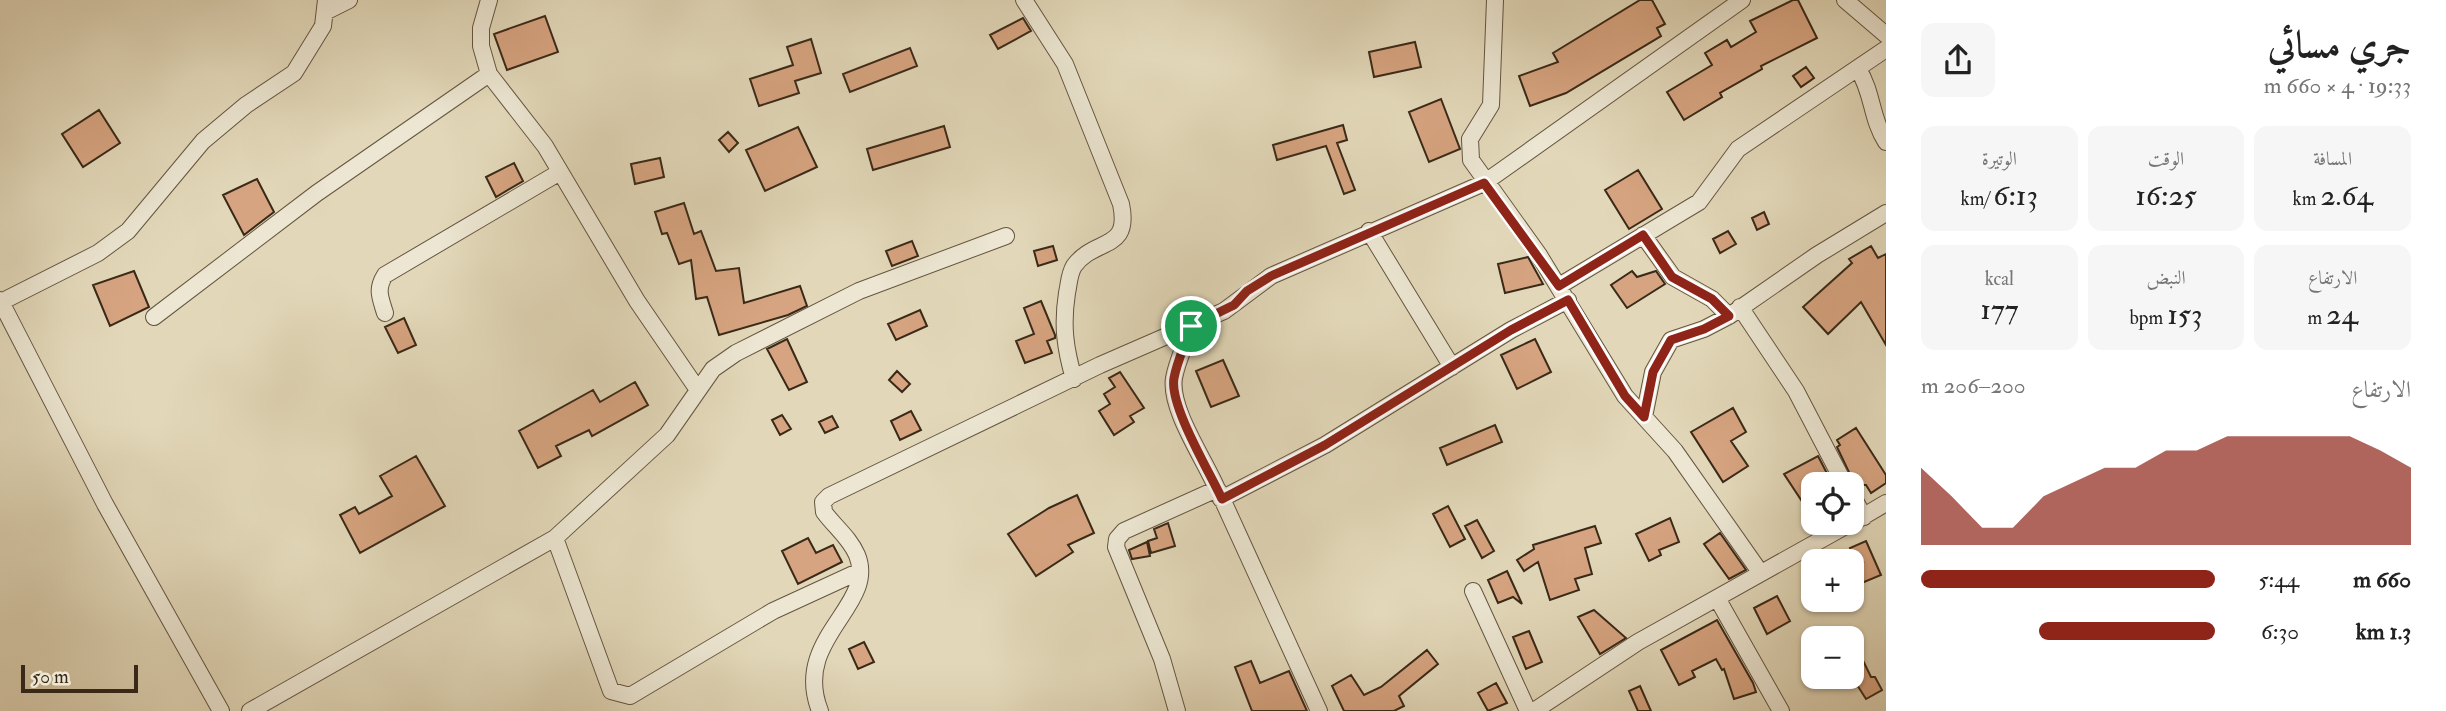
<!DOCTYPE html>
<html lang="ar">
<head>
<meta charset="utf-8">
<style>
	:root { --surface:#fff; --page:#f6f6f6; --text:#222; --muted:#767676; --accent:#8f2418 }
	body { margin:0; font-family:"IM FELL Double Pica",Amiri,serif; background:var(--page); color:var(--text); direction:rtl; height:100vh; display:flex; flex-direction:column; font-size:26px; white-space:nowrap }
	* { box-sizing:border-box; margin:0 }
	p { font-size:23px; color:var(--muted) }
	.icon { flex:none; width:38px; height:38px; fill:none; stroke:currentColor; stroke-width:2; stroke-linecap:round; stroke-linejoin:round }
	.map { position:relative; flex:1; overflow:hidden; direction:ltr }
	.panel { display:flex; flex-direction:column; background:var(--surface); width:560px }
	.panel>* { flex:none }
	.controls { position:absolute; left:1801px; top:472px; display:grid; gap:14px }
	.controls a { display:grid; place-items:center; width:63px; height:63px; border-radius:14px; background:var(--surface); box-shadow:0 2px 5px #0004; font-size:35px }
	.scale { position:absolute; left:21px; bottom:18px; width:117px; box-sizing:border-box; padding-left:7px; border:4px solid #3a2918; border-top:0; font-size:19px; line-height:24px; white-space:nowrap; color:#3a2918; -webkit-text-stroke:5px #ece6d2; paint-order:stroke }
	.pin { position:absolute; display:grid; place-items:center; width:60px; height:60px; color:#fff; margin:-30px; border:4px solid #fff; border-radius:50%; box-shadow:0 2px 7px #0007 }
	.round { display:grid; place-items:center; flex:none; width:74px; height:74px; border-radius:14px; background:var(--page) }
	.overview { display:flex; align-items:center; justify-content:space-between; height:119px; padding:0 35px }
	h1 { font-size:38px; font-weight:600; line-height:52px }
	.figures { display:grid; grid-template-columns:repeat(3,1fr); gap:10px; height:119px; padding:7px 35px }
	.figures div { display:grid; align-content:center; border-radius:14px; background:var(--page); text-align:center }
	.figures b { font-size:30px; font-weight:600 }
	.figures small { font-size:19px; font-weight:400 }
	.figures p { font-size:19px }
	.chart { height:196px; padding:14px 35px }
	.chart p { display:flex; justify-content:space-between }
	.chart svg { width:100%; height:126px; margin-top:7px; fill:var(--accent); opacity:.7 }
	ul { padding:0 35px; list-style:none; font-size:23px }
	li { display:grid; grid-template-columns:112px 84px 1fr; align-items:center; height:52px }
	li i { height:18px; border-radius:9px; background:var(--accent) }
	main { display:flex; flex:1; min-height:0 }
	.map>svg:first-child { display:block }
	.building { fill:#d6a480; stroke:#3a2918; stroke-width:2 }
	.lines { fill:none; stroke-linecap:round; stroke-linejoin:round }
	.minor-casing { stroke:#645540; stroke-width:18 }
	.minor { stroke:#ece6d2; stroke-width:16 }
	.route-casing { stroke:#fff; stroke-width:14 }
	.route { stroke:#8f2418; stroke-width:9 }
</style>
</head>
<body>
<main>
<section class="panel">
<div class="overview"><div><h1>جري مسائي</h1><p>19:33 · 4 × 660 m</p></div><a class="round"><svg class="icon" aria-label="share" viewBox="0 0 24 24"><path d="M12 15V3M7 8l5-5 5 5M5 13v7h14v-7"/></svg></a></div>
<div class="figures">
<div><p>المسافة</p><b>2.64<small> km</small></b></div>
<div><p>الوقت</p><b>16:25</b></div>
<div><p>الوتيرة</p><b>6:13<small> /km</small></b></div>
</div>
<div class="figures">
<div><p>الارتفاع</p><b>24<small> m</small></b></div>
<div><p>النبض</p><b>153<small> bpm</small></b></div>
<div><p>kcal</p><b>177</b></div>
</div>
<div class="chart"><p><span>الارتفاع</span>200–206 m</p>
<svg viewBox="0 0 160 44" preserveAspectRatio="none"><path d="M0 44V17L10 27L20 38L30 38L40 27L50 22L60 17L70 17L80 11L90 11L100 6L110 6L120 6L130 6L140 6L150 11L160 17V44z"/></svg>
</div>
<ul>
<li><b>660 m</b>5:44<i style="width:100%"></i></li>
<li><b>1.3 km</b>6:30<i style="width:60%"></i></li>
</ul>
</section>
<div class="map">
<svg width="1886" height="711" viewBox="0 0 1886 711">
	<rect width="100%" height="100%" fill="#e2d8b9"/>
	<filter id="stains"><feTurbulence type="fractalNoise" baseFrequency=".00286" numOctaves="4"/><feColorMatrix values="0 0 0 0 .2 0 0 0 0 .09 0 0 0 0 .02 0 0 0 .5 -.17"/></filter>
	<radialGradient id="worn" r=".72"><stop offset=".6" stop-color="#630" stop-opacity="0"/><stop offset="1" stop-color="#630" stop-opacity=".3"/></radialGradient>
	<path class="building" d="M 1640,0 L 1652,0 L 1665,24 L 1657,28 L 1661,36 L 1566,93 L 1530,106 L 1519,76 L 1558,62 L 1553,53 Z
		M 1793,0 L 1798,0 L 1817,38 L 1761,66 L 1762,69 L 1720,93 L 1722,97 L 1684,120 L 1667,92 L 1712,65 L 1705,53 L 1727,40 L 1731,47 L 1756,32 L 1750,21 Z
		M 545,16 L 558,52 L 507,70 L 494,34 Z
		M 1023,18 L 1031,31 L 998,49 L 990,35 Z
		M 811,39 L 821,73 L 795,81 L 799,93 L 759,106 L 750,79 L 793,65 L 787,47 Z
		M 1415,42 L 1421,67 L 1374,77 L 1369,52 Z
		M 910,48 L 917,66 L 850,92 L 843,74 Z
		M 1806,67 L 1814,78 L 1801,87 L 1793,76 Z
		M 1441,99 L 1460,149 L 1429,162 L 1409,112 Z
		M 99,110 L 120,143 L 83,167 L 62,134 Z
		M 1343,125 L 1347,140 L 1337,143 L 1355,190 L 1344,194 L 1326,146 L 1277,160 L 1273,145 Z
		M 944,126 L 950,147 L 873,170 L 867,149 Z
		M 798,127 L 817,167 L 765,191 L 746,150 Z
		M 728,132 L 738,143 L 729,152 L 719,140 Z
		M 660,158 L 664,177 L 635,184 L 631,164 Z
		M 514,163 L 523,181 L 496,197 L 486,177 Z
		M 1638,170 L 1662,209 L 1629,229 L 1605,190 Z
		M 257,179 L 274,212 L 244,235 L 223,195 Z
		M 684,203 L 694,234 L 701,231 L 716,271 L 739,268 L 744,303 L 800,286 L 807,306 L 788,315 L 719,335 L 707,297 L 696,299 L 691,260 L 679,264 L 667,233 L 662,234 L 655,212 Z
		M 1764,212 L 1769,224 L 1757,230 L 1752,218 Z
		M 1728,231 L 1736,244 L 1720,253 L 1713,239 Z
		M 912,241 L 918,256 L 892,266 L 886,251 Z
		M 1053,246 L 1057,260 L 1038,266 L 1034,251 Z
		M 1871,246 L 1878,258 L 1886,254 L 1886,345 L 1861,302 L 1828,334 L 1803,307 L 1852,263 L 1849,259 Z
		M 1528,257 L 1543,284 L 1505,293 L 1498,264 Z
		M 134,271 L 149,307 L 110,326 L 93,285 Z
		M 1632,271 L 1637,277 L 1656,271 L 1665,284 L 1627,308 L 1611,285 Z
		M 1041,301 L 1055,335 L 1055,338 L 1047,341 L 1052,353 L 1025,363 L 1016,341 L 1034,334 L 1024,308 Z
		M 920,310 L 927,326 L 896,340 L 888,324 Z
		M 404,318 L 416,345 L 398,353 L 385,327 Z
		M 787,339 L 807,382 L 789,390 L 767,349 Z
		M 1535,339 L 1551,372 L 1517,389 L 1501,355 Z
		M 1223,360 L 1239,396 L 1211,407 L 1196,371 Z
		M 897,371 L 910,384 L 902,392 L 889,380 Z
		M 1120,372 L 1144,408 L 1130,416 L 1134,422 L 1114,435 L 1099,411 L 1110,404 L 1104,394 L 1115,387 L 1109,378 Z
		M 635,382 L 648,405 L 592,436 L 589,430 L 556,446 L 561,456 L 538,468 L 519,431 L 593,390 L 600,402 Z
		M 1733,408 L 1746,432 L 1731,441 L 1748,466 L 1723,482 L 1691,432 Z
		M 911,411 L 921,430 L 900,440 L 891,421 Z
		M 782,415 L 791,429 L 780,435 L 772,420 Z
		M 832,416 L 838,427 L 825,433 L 819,422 Z
		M 1495,425 L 1502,442 L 1447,465 L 1440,448 Z
		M 1856,428 L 1886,475 L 1886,483 L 1871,493 L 1866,485 L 1855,485 L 1837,447 L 1840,445 L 1837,440 Z
		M 416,456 L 445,506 L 360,553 L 340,515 L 355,507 L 359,514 L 392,496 L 380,476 Z
		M 1818,456 L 1833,485 L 1813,485 L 1813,518 L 1784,474 Z
		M 1077,495 L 1094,533 L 1068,545 L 1073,552 L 1036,576 L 1008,534 L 1049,508 Z
		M 1448,506 L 1465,539 L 1450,547 L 1433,514 Z
		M 1670,518 L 1679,542 L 1659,550 L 1661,555 L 1649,561 L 1636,534 Z
		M 1477,520 L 1494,551 L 1482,558 L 1465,526 Z
		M 1168,523 L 1175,546 L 1151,553 L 1148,541 L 1157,538 L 1154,529 Z
		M 1595,526 L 1601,543 L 1585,548 L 1592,574 L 1575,579 L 1579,590 L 1550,600 L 1538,562 L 1524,571 L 1517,560 L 1534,549 L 1533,545 Z
		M 1720,533 L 1746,570 L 1729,579 L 1704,544 Z
		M 808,538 L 816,553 L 833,545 L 842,562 L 798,584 L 782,551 Z
		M 1866,541 L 1881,575 L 1852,587 L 1852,566 L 1864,562 L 1855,562 L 1850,548 Z
		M 1147,542 L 1150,556 L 1132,559 L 1129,550 Z
		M 1507,571 L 1522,604 L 1513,597 L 1498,603 L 1488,580 Z
		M 1777,596 L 1790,621 L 1767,634 L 1754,608 Z
		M 1594,610 L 1626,638 L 1600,654 L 1578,617 Z
		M 1717,620 L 1753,683 L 1756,692 L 1734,699 L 1724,669 L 1722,670 L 1716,659 L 1692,671 L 1695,677 L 1679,685 L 1661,650 Z
		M 1529,631 L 1542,662 L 1526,669 L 1513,637 Z
		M 1852,638 L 1871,677 L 1875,677 L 1882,690 L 1866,699 L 1852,677 Z
		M 864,642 L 874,662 L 858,669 L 849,649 Z
		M 1427,650 L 1438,664 L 1399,696 L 1404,706 L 1394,711 L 1344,711 L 1332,686 L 1351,675 L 1364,695 L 1381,687 Z
		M 1251,661 L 1260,683 L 1289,671 L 1307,711 L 1252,711 L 1235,667 Z
		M 1496,683 L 1507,703 L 1488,711 L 1478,693 Z
		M 1640,686 L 1651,711 L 1638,711 L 1629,691 Z"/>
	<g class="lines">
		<g class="minor-casing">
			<path id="minor" d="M 489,0 L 481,28 L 481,46 L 489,74 L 545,146 L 637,301 L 698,390
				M 1024,0 L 1065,64 L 1121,204 C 1131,252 1095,237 1074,266 C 1069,274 1069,284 1067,293 C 1062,325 1065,348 1074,379
				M 1495,0 L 1491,105 L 1470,139 L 1471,160 L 1539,255 L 1625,396 L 1675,451 L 1760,572
				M 1845,0 L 1886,35
				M 327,11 L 349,0
				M 1858,69 C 1873,92 1871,119 1886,142
				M 1369,231 L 1452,367
				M 1643,235 L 1673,277 L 1712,299 L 1729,316
				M 1559,286 L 1699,202 L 1738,149 L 1886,49
				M 0,300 L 105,504 L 221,711
				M 1,302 L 98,253 L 128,231 L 203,141 L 246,105 L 294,73 L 323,26 L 326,0
				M 1740,307 L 1796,391 L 1845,485
				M 385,313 C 380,297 376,289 385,275 L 560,172
				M 154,317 L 317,193 L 489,74
				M 1644,417 L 1653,372 L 1671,340 L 1704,329 L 1729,316 L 1817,255 L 1886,213
				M 1218,490 L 1319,711
				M 1852,495 L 1864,517
				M 1221,499 L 1325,445 L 1511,330 L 1568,300
				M 1852,523 L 1886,503
				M 555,538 L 611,691 L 630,696 L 773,611 L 860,571
				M 1473,591 L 1528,711
				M 1717,598 L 1781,711
				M 250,711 L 555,538 L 667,435 L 713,369 L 736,353 L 859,291 L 1006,236
				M 820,711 C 791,638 878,606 857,555 C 849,537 835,527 824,512 L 823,502 L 829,496 L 1100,365 L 1224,311 L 1271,276 L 1484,183 L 1742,0
				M 1177,711 L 1162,659 L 1116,547 L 1117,539 L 1124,531 L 1217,489 C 1205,460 1169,409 1174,378 C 1177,361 1186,343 1191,326
				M 1534,711 L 1638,642 L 1851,523"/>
		</g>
		<use href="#minor" class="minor"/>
	</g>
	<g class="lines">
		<g class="route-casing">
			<path id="route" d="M 1484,183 L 1559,286 L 1643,235 L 1672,277 L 1712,299 L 1729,316 L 1704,329 L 1671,340 L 1653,372 L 1644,417 L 1625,396 L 1568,300 L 1511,330 L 1325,445 L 1222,499 C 1209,471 1169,405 1174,378 C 1177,361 1186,343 1191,326 L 1234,305 L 1247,291 L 1271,276 Z"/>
		</g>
		<use href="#route" class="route"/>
	</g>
	<rect width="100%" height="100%" filter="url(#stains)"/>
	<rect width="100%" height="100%" fill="url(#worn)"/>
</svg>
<div class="controls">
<a><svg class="icon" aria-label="locate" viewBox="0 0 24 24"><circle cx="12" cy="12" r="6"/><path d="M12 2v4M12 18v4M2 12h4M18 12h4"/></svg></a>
<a>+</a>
<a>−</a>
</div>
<div class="scale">50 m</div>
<div class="pin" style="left:1191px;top:326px;background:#1e9e55"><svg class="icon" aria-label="arrive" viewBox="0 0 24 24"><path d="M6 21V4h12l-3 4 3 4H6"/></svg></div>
</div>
</main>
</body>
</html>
